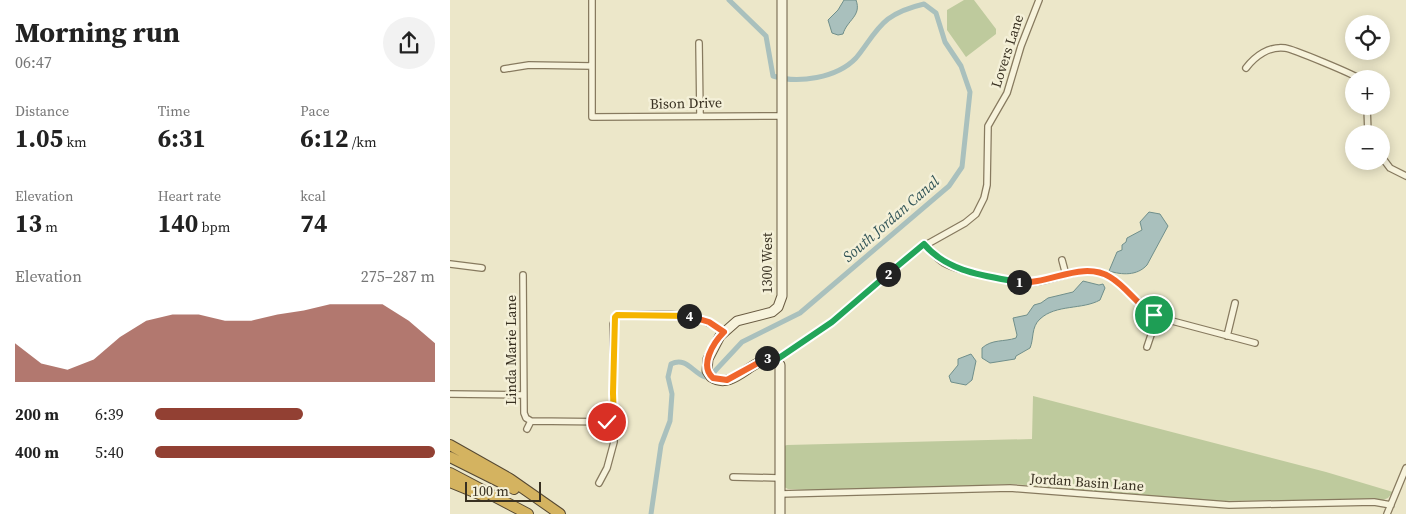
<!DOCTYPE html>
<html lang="en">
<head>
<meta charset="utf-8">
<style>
	:root { --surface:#fff; --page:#f2f2f2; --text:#222; --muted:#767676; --accent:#924033 }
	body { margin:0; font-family:"Source Serif 4",serif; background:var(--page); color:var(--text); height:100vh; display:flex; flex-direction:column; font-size:19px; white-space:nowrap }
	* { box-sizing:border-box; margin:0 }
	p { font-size:16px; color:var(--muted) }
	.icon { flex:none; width:28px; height:28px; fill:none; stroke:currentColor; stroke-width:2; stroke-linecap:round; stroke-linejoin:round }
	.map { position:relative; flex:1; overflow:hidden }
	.side { display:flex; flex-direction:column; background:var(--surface); width:450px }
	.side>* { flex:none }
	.fabs { position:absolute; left:895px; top:15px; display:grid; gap:10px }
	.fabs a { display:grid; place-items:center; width:45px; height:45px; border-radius:50%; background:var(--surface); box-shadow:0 2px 12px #0003; font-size:25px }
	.scale { position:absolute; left:15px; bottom:12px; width:76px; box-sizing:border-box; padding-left:5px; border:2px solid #383021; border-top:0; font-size:14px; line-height:18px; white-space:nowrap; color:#383021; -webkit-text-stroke:4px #f4f0d8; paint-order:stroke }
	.pin { position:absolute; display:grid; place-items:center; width:42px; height:42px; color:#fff; margin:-21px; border:2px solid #fff; border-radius:50%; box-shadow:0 1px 5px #0007 }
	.km { position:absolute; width:25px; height:25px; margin:-12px; border-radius:50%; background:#222; color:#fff; font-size:14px; line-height:25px; text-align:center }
	.round { display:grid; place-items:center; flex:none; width:52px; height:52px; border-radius:26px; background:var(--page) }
	.overview { display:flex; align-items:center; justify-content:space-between; height:85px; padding:0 15px }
	h1 { font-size:28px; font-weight:700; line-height:38px }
	.metrics { display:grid; grid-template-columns:repeat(3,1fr); gap:8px; height:85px; padding:5px 15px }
	.metrics div { display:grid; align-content:center }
	.metrics b { font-size:25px; font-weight:700 }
	.metrics small { font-size:14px; font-weight:400 }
	.metrics p { font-size:14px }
	.chart { height:140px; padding:10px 15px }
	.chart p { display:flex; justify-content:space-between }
	.chart svg { width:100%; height:90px; margin-top:5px; fill:var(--accent); opacity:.7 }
	ul { padding:0 15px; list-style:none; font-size:16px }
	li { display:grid; grid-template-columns:80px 60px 1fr; align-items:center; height:38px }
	li i { height:12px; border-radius:6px; background:var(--accent) }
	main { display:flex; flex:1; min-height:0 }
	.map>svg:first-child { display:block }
	.green { fill:#beca9d }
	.water { fill:#a9c0bd; stroke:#708f8b }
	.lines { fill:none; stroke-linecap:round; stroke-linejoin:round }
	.canal { stroke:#a9c0bd; stroke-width:5 }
	.street-casing { stroke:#877a5f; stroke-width:8 }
	.secondary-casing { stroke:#695b42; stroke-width:11 }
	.highway-casing { stroke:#554832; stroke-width:12 }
	.street { stroke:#f7f3dc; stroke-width:5.5 }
	.secondary { stroke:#f7f3dc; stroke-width:9 }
	.highway { stroke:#d4b360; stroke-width:10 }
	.split-1-casing { stroke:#fff; stroke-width:10 }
	.split-2-casing { stroke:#fff; stroke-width:10 }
	.split-3-casing { stroke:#fff; stroke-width:10 }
	.split-4-casing { stroke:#fff; stroke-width:10 }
	.split-5-casing { stroke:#fff; stroke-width:10 }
	.split-6-casing { stroke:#fff; stroke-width:10 }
	.split-1 { stroke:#f0652b; stroke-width:6 }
	.split-2 { stroke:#22a559; stroke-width:6 }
	.split-3 { stroke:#22a559; stroke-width:6 }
	.split-4 { stroke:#f0652b; stroke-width:6 }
	.split-5 { stroke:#f5b400; stroke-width:6 }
	.split-6 { stroke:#f5b400; stroke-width:6 }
	.labels { text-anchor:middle; stroke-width:5; stroke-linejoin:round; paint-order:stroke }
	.street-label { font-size:14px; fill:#383021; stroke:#f4f0d8 }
	.water-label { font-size:15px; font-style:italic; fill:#315457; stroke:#f4f0d8 }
</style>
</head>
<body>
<main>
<section class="side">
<div class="overview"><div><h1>Morning run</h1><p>06:47</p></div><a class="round"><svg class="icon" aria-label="share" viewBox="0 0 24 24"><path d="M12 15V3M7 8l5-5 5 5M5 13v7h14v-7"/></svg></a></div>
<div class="metrics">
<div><p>Distance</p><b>1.05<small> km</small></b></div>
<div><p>Time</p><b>6:31</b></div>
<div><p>Pace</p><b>6:12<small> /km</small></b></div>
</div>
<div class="metrics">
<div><p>Elevation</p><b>13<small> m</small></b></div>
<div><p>Heart rate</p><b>140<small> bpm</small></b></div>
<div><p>kcal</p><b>74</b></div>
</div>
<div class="chart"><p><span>Elevation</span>275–287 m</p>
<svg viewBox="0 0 160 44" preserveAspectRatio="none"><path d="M0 44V25L10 35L20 38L30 33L40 22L50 14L60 11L70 11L80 14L90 14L100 11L110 9L120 6L130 6L140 6L150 14L160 25V44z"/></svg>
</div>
<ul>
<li><b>200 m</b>6:39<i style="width:53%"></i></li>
<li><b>400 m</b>5:40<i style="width:100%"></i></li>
</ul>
</section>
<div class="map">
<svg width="956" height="514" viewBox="0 0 956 514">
	<rect width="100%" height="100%" fill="#ece7c9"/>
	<path class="green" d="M 514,0 L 524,0 L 546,29 L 546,34 L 516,57 L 497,30 L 497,10 Z
		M 583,396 L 876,472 L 943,492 L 938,498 L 933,500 L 755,501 L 562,484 L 381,491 L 338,489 L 334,487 L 334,446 L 337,445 L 582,439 Z"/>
	<path class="water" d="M 394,0 L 406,0 C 412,16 397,20 393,34 L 388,35 L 382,33 L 378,20 L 388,10 Z
		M 699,212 L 710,214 L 718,226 L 697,265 C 687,276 672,275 659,271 L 667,252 L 672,250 L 672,245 L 676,242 L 677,238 L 692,230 L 690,222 Z
		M 633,281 L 649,285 L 653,284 L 655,288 L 650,300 C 632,310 606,304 590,319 C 581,327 584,339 580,348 L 566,356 L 565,359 L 540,363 L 532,358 L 532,348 C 542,339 554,342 566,338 L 567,335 L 563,318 L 577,315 L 584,305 L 591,303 L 598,298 L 623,292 Z
		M 521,354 L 526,361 L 522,380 L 516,385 L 501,382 L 499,376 L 508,365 L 508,359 Z"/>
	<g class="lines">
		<path class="canal" d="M 264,372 L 292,342 L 350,313 L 499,186 L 512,167 L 520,92 L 511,66 L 495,42 L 486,13 L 474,4 C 461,7 449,11 438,19 C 425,29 417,45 406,58 C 387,78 348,84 323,76 L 316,36 L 279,0
			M 201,514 L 211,445 L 220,421 L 222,394 L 218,377 L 221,364 C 236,356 243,373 255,377"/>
		<g class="street-casing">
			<path id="street" d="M 142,0 L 142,117 L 331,116
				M 249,43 L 250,115
				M 796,68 C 805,56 819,46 835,48 C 843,49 903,74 910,79
				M 54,69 L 79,65 L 142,66
				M 917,106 L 918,134
				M 931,156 L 940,168 L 956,176
				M 474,244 C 480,251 486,258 494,263 C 510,272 569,284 587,282 C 607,279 630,267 650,273 C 673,280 686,305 707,317 L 805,343
				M 612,260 L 616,275
				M 0,264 L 32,268
				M 73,275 L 74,413 L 76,418 L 81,421
				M 777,336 L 785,303
				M 697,347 L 707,317
				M 326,360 L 382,322 L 465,251 L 515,223 L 526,214 L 534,198 L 537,185 L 538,126 L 557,93 L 571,46 L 589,0
				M 0,394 L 73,395
				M 81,421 L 164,422
				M 77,429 L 81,421
				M 283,477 L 330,478
				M 149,483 L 157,468 L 164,442 L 163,324 L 167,315 C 203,315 244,308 273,332
				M 330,494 L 560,488 L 779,505 L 924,502 L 941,505
				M 937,514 L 956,468"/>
		</g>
		<g class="secondary-casing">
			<path id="secondary" d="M 330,514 L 330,365 L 324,359 C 302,356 284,392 261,377 L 257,371 L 258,359 L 270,336 L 287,321 L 322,312 L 328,307 L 332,296 L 332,0"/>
		</g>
		<g class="highway-casing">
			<path id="highway" d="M 0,445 L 60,479 L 110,514
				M 0,457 L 64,489
				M 0,473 L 78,514
				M 0,482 L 34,496"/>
		</g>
		<use href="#street" class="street"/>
		<use href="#secondary" class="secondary"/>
		<use href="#highway" class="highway"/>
	</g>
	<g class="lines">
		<g class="split-1-casing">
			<path id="split-1" d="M 569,282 C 599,285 632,260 660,277 C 677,287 687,305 704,315"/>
		</g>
		<g class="split-2-casing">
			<path id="split-2" d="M 438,274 L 474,244 C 497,272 536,276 569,282"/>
		</g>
		<g class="split-3-casing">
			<path id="split-3" d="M 317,358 L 326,360 L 382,322 L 438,274"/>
		</g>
		<g class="split-4-casing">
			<path id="split-4" d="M 239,316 L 259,322 L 274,332 C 263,343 249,366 263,378 L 277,380 L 317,358"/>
		</g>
		<g class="split-5-casing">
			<path id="split-5" d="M 163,393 L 165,317 L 167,315 L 239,316"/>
		</g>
		<g class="split-6-casing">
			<path id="split-6" d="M 157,422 L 164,422 L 163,393"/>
		</g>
		<use href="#split-1" class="split-1"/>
		<use href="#split-2" class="split-2"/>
		<use href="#split-3" class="split-3"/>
		<use href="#split-4" class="split-4"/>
		<use href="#split-5" class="split-5"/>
		<use href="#split-6" class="split-6"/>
	</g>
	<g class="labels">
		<g class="street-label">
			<text transform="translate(557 51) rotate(-72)" y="5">Lovers Lane</text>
			<text transform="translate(236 103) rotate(-1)" y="5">Bison Drive</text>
			<text transform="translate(317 263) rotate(-90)" y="5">1300 West</text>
			<text transform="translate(61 350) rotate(-90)" y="5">Linda Marie Lane</text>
			<text transform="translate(637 482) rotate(4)" y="5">Jordan Basin Lane</text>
		</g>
		<g class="water-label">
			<text transform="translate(441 219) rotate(-41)" y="5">South Jordan Canal</text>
		</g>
	</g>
</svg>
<div class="fabs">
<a><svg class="icon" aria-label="locate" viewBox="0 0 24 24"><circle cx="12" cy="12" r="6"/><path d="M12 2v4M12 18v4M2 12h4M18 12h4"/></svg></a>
<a>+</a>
<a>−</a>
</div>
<div class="scale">100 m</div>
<div class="pin" style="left:704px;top:315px;background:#1e9e55"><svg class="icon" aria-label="arrive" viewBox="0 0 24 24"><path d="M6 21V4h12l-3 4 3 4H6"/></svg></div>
<div class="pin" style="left:157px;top:422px;background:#d93025"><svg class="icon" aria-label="check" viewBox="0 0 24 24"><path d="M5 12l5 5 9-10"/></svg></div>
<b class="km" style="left:569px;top:282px">1</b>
<b class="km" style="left:438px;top:274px">2</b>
<b class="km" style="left:317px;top:358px">3</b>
<b class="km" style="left:239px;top:316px">4</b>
</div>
</main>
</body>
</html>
